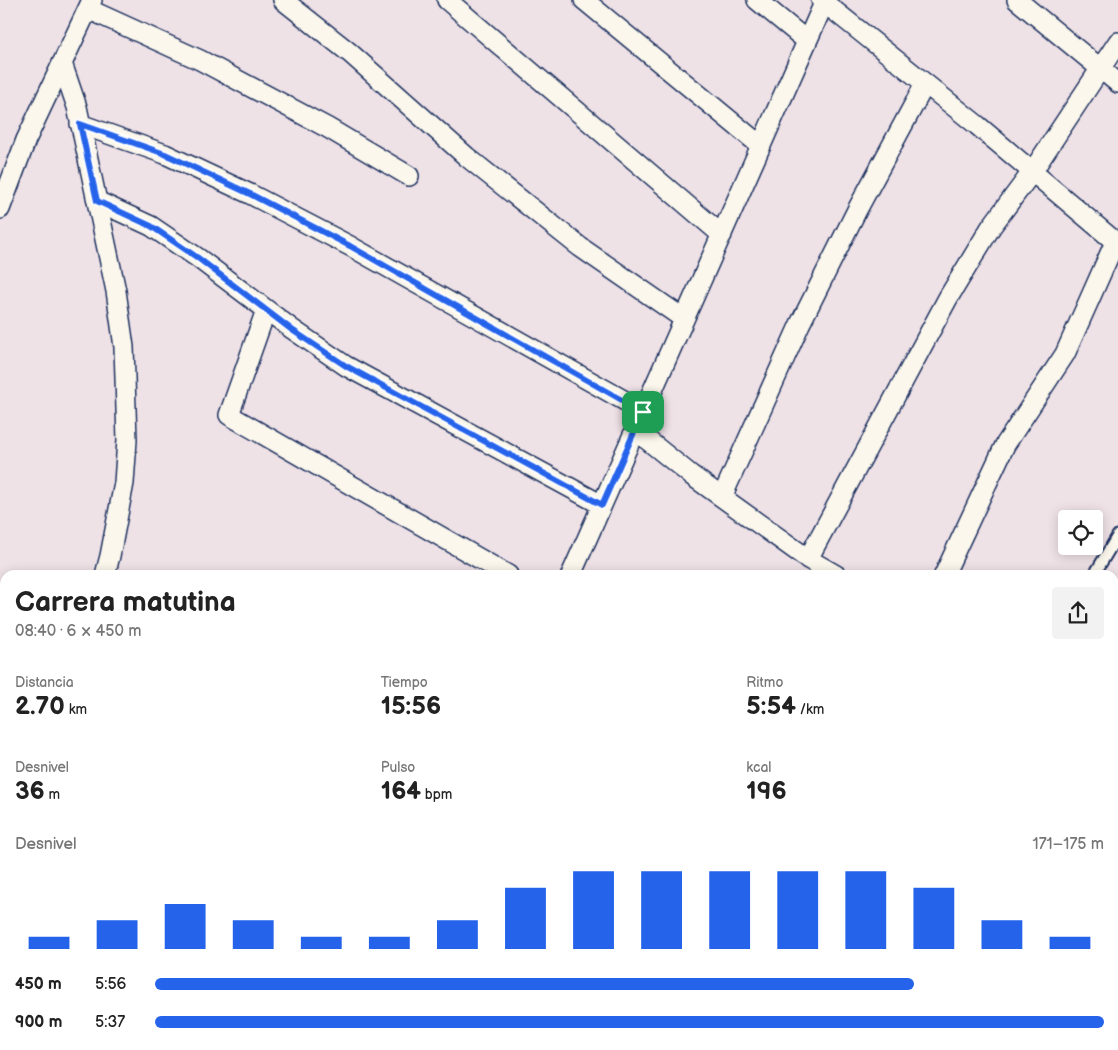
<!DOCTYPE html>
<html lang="es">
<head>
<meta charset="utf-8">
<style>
	:root { --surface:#fff; --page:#f2f2f2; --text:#222; --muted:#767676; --accent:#2563eb }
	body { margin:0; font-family:"Balsamiq Sans",sans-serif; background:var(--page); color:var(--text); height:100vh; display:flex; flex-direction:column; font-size:19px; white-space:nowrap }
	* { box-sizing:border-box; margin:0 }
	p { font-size:16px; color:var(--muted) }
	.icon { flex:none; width:28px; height:28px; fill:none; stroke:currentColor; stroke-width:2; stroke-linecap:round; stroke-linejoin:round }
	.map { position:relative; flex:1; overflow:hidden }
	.panel { position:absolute; left:0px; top:570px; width:1119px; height:480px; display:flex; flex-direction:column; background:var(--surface); border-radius:15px 15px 0 0; box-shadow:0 2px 12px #0003 }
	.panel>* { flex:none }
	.fabs { position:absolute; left:1058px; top:510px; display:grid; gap:10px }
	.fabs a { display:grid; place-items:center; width:45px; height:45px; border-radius:5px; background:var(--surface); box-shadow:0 2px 12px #0003; font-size:25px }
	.pin { position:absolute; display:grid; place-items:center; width:42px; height:42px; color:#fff; margin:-21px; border-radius:10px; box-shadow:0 2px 8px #0006 }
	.round { display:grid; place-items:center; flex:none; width:52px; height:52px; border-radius:5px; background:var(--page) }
	.summary { display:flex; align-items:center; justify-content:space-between; height:85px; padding:0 15px }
	h1 { font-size:28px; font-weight:700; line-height:38px }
	.figures { display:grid; grid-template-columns:repeat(3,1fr); gap:8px; height:85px; padding:5px 15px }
	.figures div { display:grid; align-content:center }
	.figures b { font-size:25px; font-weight:700 }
	.figures small { font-size:14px; font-weight:400 }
	.figures p { font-size:14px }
	.chart { height:140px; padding:10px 15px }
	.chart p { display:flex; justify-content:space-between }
	.chart svg { width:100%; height:90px; margin-top:5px; stroke:var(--accent); stroke-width:6 }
	ul { padding:0 15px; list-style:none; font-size:16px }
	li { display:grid; grid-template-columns:80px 60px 1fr; align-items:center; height:38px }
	li i { height:12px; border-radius:6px; background:var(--accent) }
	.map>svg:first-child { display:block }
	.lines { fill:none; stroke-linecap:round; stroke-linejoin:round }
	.service-casing { stroke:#1b2f5e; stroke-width:14 }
	.minor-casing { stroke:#1b2f5e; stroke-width:22 }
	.service { stroke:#fbf7ec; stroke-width:10 }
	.minor { stroke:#fbf7ec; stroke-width:19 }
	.route-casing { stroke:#fff; stroke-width:10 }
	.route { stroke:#2563eb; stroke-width:6 }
</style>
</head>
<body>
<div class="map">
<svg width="1118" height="1050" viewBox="0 0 1118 1050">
	<rect width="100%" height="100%" fill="#efe2e7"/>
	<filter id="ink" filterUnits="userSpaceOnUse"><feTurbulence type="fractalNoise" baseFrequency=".02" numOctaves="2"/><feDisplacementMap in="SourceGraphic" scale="10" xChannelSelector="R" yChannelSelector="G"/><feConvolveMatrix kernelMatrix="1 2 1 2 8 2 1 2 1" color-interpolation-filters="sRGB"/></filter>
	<g filter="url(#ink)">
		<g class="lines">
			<g class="service-casing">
				<path id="service" d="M 1094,575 L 1118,535
					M 1114,794 L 1118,792"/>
			</g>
			<g class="minor-casing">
				<path id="minor" d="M 283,0 L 350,53 L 467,157 L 580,247 L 684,319
					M 447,0 L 722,235
					M 584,0 L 761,146
					M 757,0 L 807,41
					M 821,0 L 977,125 L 1118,244
					M 1017,0 L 1118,83
					M 88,9 L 200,60 L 328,128 L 409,176
					M 62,63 L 77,107 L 116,291 L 124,347 L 127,440 L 124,483 L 110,556 L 105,575
					M 80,124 L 165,154 L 250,194 L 350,246 L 643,411
					M 97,201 L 151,226 L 198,258 L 292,329 L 346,366 L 602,505
					M 0,209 L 26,140 L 92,0
					M 266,310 L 229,415 L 508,575
					M 635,430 L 691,475 L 808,559 L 836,575
					M 722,497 L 800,324 L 857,210 L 925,84
					M 808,559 L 948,298 L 991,227 L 1032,172 L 1118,42
					M 571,575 L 824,3
					M 944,575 L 1005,445 L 1065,354 L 1087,305 L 1115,242
					M 0,619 L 5,624
					M 0,864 L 5,849
					M 0,898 L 5,900
					M 1114,970 L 1118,978
					M 183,1045 L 188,1050
					M 237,1045 L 242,1050
					M 426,1045 L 431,1050
					M 724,1050 L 727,1045
					M 971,1050 L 972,1045"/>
			</g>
			<use href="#service" class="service"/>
			<use href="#minor" class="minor"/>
		</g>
	</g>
	<g class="lines" filter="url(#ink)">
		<g class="route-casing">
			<path id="route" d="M 80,124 L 165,154 L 250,194 L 350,246 L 643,412 L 602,505 L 346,366 L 292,330 L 198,258 L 151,226 L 97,201 Z"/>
		</g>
		<use href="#route" class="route"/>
	</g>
</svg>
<div class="fabs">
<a><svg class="icon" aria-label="locate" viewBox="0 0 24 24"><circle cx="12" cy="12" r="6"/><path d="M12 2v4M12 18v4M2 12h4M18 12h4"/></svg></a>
</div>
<div class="pin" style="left:643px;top:412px;background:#1e9e55"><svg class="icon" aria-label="arrive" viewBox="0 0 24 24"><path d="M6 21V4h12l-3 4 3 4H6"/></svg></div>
<section class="panel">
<div class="summary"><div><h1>Carrera matutina</h1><p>08:40 · 6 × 450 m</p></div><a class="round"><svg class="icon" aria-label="share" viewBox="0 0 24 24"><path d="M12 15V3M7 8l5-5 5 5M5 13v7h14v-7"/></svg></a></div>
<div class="figures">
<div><p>Distancia</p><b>2.70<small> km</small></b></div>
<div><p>Tiempo</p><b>15:56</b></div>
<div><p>Ritmo</p><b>5:54<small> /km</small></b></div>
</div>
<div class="figures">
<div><p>Desnivel</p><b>36<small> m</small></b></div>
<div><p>Pulso</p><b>164<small> bpm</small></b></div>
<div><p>kcal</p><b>196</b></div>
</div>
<div class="chart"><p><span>Desnivel</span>171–175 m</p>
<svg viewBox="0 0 160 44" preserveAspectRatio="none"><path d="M5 44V38M15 44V30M25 44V22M35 44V30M45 44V38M55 44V38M65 44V30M75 44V14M85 44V6M95 44V6M105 44V6M115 44V6M125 44V6M135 44V14M145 44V30M155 44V38"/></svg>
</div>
<ul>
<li><b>450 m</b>5:56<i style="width:80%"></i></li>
<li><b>900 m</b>5:37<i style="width:100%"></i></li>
</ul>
</section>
</div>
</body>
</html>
